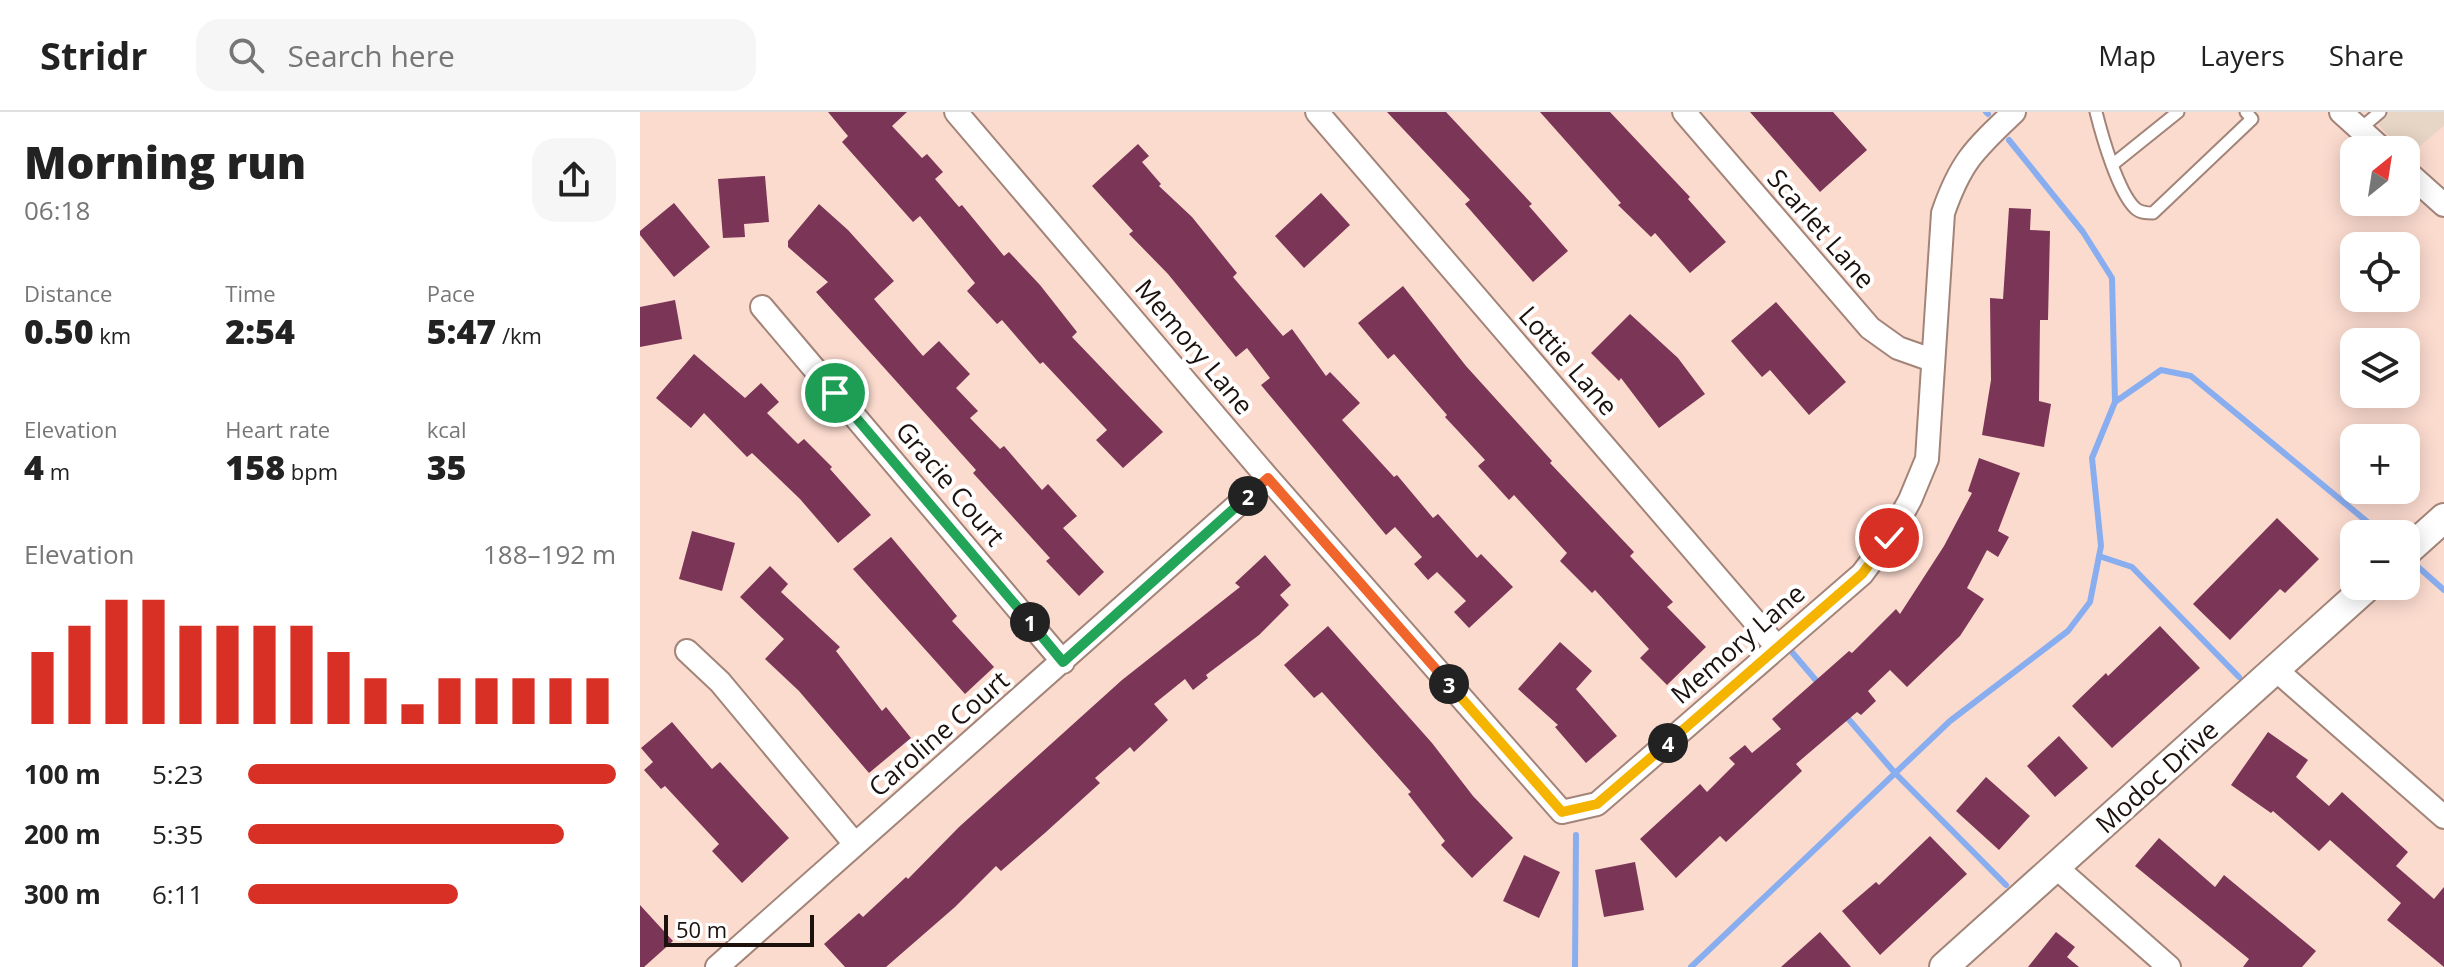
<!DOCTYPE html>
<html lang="en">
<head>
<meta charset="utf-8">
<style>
	:root { --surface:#fff; --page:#f6f6f6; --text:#222; --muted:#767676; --line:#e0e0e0; --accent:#d93025 }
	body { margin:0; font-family:"Open Sans",sans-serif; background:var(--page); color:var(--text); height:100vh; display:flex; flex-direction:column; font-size:30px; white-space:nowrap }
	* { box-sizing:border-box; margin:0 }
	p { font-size:26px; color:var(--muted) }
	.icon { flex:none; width:44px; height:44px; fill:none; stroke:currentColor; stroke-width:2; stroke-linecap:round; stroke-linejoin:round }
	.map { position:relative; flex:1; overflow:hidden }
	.drawer { display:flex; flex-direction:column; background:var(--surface); width:640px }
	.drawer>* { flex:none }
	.needle { width:52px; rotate:30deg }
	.buttons { position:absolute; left:1700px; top:24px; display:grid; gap:16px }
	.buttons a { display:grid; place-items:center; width:80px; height:80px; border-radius:16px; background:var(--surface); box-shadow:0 4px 20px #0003; font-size:40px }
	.scale { position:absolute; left:24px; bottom:20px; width:150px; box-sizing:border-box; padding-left:8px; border:4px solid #1c110d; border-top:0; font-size:22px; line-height:28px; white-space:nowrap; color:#1c110d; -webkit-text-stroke:6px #fff; paint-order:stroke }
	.pin { position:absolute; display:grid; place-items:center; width:68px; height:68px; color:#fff; margin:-34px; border:4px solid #fff; border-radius:50%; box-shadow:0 2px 8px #0007 }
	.km { position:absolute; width:40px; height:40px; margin:-20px; border-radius:50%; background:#222; color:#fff; font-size:22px; line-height:40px; text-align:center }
	.round { display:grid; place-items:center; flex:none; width:84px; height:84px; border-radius:24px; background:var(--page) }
	.overview { display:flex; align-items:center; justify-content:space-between; height:136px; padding:0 24px }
	h1 { font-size:44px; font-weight:800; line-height:60px }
	.stats { display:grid; grid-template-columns:repeat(3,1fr); gap:12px; height:136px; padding:8px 24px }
	.stats div { display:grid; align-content:center }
	.stats b { font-size:34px; font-weight:800 }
	.stats small { font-size:22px; font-weight:400 }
	.stats p { font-size:22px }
	.chart { height:224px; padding:16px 24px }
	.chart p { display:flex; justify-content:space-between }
	.chart svg { width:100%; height:144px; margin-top:8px; stroke:var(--accent); stroke-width:6 }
	ul { padding:0 24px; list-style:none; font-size:26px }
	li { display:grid; grid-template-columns:128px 96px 1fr; align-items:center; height:60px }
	li i { height:20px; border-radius:10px; background:var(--accent) }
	header { display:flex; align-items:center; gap:48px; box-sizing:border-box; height:112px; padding:0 40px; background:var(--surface); border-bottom:2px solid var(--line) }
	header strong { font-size:38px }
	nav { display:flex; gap:44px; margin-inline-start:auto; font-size:28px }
	.search { width:560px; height:72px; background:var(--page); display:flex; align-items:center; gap:20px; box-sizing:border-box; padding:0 28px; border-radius:24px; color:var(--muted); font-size:30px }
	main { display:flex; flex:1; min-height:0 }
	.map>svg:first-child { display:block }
	.commercial { fill:#e7d6c5 }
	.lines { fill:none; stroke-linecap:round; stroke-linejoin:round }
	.stream { stroke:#89aef0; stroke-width:6 }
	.building { fill:#7b3557 }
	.service-casing { stroke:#a28479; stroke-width:15 }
	.minor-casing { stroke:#a28479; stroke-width:26 }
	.tertiary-casing { stroke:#a28479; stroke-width:32 }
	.service { stroke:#fff; stroke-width:11 }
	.minor { stroke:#fff; stroke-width:22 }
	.tertiary { stroke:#fff; stroke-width:28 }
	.split-1-casing { stroke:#fff; stroke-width:16 }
	.split-2-casing { stroke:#fff; stroke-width:16 }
	.split-3-casing { stroke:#fff; stroke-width:16 }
	.split-4-casing { stroke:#fff; stroke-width:16 }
	.split-5-casing { stroke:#fff; stroke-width:16 }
	.split-1 { stroke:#22a559; stroke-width:10 }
	.split-2 { stroke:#22a559; stroke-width:10 }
	.split-3 { stroke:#f0652b; stroke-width:10 }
	.split-4 { stroke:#f5b400; stroke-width:10 }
	.split-5 { stroke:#f5b400; stroke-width:10 }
	.labels { text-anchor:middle; stroke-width:8; stroke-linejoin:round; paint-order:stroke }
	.street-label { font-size:26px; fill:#1c110d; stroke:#fff }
</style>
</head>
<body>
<header>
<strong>Stridr</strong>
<div class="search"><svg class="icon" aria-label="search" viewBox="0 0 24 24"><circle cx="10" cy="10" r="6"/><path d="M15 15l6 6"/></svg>Search here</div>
<nav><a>Map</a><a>Layers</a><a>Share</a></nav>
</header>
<main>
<section class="drawer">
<div class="overview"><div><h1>Morning run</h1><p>06:18</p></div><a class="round"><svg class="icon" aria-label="share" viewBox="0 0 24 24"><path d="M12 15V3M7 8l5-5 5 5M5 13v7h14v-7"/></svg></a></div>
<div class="stats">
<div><p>Distance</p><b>0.50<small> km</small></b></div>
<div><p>Time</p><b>2:54</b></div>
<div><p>Pace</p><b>5:47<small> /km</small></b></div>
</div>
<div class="stats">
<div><p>Elevation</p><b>4<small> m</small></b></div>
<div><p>Heart rate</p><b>158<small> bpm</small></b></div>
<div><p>kcal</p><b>35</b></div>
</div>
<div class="chart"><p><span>Elevation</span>188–192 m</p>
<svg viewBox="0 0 160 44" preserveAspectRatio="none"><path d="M5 44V22M15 44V14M25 44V6M35 44V6M45 44V14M55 44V14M65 44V14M75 44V14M85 44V22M95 44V30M105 44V38M115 44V30M125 44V30M135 44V30M145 44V30M155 44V30"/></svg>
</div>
<ul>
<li><b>100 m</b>5:23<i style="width:100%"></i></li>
<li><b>200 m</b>5:35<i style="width:86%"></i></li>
<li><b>300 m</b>6:11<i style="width:57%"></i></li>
</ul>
</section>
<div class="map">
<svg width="1804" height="855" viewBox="0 0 1804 855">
	<rect width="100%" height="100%" fill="#fcdbcf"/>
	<path class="commercial" d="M 1728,0 L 1804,0 L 1804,14 L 1767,45 L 1766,38 L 1761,38 Z"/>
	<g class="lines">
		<path class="stream" d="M 1346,0 L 1348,2
			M 1475,290 L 1521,258 L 1551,264 L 1742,422
			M 1459,444 L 1492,455 L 1599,565
			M 1777,454 L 1804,478
			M 1151,539 L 1180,573
			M 1205,603 L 1255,661 L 1366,773
			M 935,855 L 936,723
			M 1051,855 L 1310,609 L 1428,519 L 1450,490 L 1461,434 L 1452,346 L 1475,290 L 1472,166 L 1443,120 L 1369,28"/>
	</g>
	<path class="building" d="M 188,0 L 267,0 L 252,14 L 282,46 L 287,42 L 303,60 L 295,67 L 319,95 L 322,93 L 364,144 L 369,140 L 400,173 L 437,220 L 432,225 L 523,320 L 483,356 L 456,328 L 467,318 L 403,250 L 400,252 L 362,208 L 357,212 L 327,179 L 335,171 L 280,104 L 273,110 L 202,30 L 208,24 Z
		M 747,0 L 806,0 L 892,92 L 889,94 L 928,139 L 893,170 L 825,92 L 830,88 Z
		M 900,0 L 970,0 L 1050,85 L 1048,87 L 1086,130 L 1050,161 L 1015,121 L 1011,125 L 978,93 L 981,91 Z
		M 1110,0 L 1193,0 L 1227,38 L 1180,80 Z
		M 498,32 L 509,44 L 502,50 L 521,72 L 519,74 L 552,105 L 597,161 L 593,165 L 643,224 L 652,217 L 686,264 L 690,260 L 720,291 L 702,308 L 754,365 L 757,363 L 793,406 L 798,402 L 837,446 L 841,442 L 873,475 L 829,516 L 814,500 L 826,489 L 797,460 L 788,468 L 774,452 L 782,445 L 755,415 L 746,423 L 621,273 L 630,266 L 607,236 L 596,245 L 528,162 L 489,122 L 493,119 L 452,74 Z
		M 125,64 L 129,110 L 104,112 L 105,125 L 83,126 L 78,67 Z
		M 681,81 L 710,113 L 664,156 L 635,124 Z
		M 34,91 L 70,135 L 34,165 L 0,123 L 0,119 Z
		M 179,92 L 208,118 L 254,169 L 234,187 L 283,244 L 299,229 L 330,262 L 316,276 L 338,299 L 330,306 L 360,337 L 364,334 L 402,378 L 408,372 L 437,404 L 423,416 L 464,460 L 439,484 L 406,449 L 410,446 L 333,361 L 336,358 L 176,180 L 188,170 L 148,135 L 148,129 Z
		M 1369,96 L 1391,97 L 1390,118 L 1410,119 L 1408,208 L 1400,208 L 1399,289 L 1411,292 L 1404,335 L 1342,323 L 1351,268 L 1350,186 L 1363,187 Z
		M 763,174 L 826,254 L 912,349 L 910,351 L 994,440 L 990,444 L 1033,490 L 1027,495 L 1066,535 L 1027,573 L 1000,546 L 1009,537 L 955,478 L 952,481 L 920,449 L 927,441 L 874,383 L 869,388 L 838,354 L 845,348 L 805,305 L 807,303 L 754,242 L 748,247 L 718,211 Z
		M 35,188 L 42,227 L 0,235 L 0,195 Z
		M 1136,190 L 1206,270 L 1169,303 L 1130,258 L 1122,265 L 1091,229 Z
		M 990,202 L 1038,246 L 1065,282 L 1019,316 L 981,266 L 979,269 L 951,241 Z
		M 54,242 L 105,286 L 121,271 L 139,290 L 127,301 L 158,332 L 164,327 L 192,355 L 190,357 L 231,403 L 198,431 L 160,387 L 112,341 L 107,345 L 64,301 L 51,316 L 16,286 Z
		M 1339,346 L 1380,361 L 1358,419 L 1369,425 L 1358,445 L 1347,438 L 1327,476 L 1344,487 L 1320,524 L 1267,575 L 1250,558 L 1228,579 L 1236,589 L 1221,603 L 1217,600 L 1156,652 L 1162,659 L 1086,730 L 1080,724 L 1036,766 L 1000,727 L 1060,672 L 1067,680 L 1095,652 L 1089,646 L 1105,633 L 1112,641 L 1141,617 L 1132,607 L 1209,539 L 1212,541 L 1256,497 L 1260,502 L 1304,434 L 1332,381 L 1328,379 Z
		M 1637,406 L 1679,447 L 1645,481 L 1640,477 L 1590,528 L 1553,492 Z
		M 52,419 L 95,431 L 82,479 L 39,467 Z
		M 251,425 L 317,504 L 312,509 L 354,555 L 325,582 L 213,457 Z
		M 625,443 L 651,473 L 640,483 L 649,493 L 619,523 L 566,563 L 568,566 L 553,578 L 545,567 L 514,592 L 528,608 L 494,640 L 490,635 L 455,666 L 460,671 L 406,720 L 361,759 L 356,754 L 315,795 L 246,855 L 205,855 L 184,832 L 219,801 L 223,805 L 266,765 L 268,767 L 319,715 L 482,568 L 600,475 L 595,471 Z
		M 130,454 L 148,472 L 141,480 L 200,535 L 196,539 L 242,599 L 246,595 L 271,626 L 229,661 L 159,579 L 125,547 L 144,527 L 100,485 Z
		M 688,514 L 792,631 L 833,684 L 873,726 L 832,766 L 801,733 L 805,729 L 768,682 L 771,680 L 682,580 L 674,586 L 644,553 Z
		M 1520,514 L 1560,556 L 1472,636 L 1432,594 L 1466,561 L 1468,564 Z
		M 920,530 L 952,559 L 936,577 L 977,624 L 946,651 L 915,615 L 918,613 L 878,577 Z
		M 32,610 L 72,657 L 80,650 L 149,726 L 102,771 L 72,739 L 79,732 L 25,674 L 21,677 L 4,658 L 13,650 L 1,636 Z
		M 1628,620 L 1668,648 L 1656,665 L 1689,694 L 1702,680 L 1768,740 L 1756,754 L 1794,787 L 1804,775 L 1804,855 L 1747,808 L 1761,791 L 1690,728 L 1679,739 L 1633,699 L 1631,701 L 1591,673 Z
		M 1419,624 L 1448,656 L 1415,685 L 1387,654 Z
		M 1346,665 L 1390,704 L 1359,738 L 1316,699 Z
		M 1290,724 L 1327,762 L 1240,843 L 1202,799 L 1236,770 L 1239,773 Z
		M 1519,726 L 1575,775 L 1584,763 L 1676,839 L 1662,855 L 1603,855 L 1609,847 L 1495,754 Z
		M 884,743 L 920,760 L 899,806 L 863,789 Z
		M 995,750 L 1004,798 L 964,805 L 955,758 Z
		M 0,793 L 33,829 L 4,855 L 0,855 Z
		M 1180,820 L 1211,855 L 1141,855 Z
		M 1416,820 L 1435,835 L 1427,845 L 1439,855 L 1388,855 Z"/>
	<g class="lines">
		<g class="service-casing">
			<path id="service" d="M 1456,0 C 1462,24 1478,80 1495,96 C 1500,101 1507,101 1513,101 L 1612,7 L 1606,0
				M 1720,17 L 1740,0
				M 1472,53 L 1538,0"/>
		</g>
		<g class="minor-casing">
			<path id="minor" d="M 316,0 L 628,366 L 922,700 L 957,692 L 1222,462 L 1249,426 L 1270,388 L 1287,347 L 1303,101 C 1321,49 1335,37 1374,0
				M 677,0 L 1137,535
				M 1044,0 L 1230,216 L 1258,236 L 1292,248
				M 1701,0 L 1743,38
				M 1766,59 L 1804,93
				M 122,195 L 423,550
				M 47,539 L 80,570 L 215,732
				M 1635,557 L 1804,705
				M 1417,756 L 1529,855
				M 77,855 L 628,366"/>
		</g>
		<g class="tertiary-casing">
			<path id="tertiary" d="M 1766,440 L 1804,406
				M 1304,855 L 1728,474"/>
		</g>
		<use href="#service" class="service"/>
		<use href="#minor" class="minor"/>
		<use href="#tertiary" class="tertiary"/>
	</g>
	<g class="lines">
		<g class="split-1-casing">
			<path id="split-1" d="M 195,281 L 390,510"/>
		</g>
		<g class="split-2-casing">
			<path id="split-2" d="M 390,510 L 423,550 L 608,384"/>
		</g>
		<g class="split-3-casing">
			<path id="split-3" d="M 608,384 L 628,366 L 809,572"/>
		</g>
		<g class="split-4-casing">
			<path id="split-4" d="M 809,572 L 922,700 L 957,692 L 1028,631"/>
		</g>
		<g class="split-5-casing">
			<path id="split-5" d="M 1028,631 L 1222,462 L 1249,426"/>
		</g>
		<use href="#split-1" class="split-1"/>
		<use href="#split-2" class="split-2"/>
		<use href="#split-3" class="split-3"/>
		<use href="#split-4" class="split-4"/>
		<use href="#split-5" class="split-5"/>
	</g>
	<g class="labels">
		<g class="street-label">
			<text transform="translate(1181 117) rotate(49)" y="9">Scarlet Lane</text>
			<text transform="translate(554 235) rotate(50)" y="9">Memory Lane</text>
			<text transform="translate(928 249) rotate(49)" y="9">Lottie Lane</text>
			<text transform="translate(310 372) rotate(50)" y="9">Gracie Court</text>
			<text transform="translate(1098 532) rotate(-41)" y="9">Memory Lane</text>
			<text transform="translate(299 622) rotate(-41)" y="9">Caroline Court</text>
			<text transform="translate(1517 665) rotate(-42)" y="9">Modoc Drive</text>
		</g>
	</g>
</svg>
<div class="buttons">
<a><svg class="needle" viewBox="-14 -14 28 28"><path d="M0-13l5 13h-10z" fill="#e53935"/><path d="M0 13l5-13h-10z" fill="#767676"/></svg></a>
<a><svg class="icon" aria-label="locate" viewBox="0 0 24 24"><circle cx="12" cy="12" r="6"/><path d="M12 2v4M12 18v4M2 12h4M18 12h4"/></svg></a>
<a><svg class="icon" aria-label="layers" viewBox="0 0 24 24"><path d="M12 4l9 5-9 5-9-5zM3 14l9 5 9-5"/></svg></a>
<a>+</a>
<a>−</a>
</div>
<div class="scale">50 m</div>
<div class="pin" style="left:195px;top:281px;background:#1e9e55"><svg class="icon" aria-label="arrive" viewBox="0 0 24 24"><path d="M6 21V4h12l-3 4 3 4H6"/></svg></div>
<div class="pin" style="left:1249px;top:426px;background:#d93025"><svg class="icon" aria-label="check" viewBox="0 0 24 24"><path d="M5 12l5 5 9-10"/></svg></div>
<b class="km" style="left:390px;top:510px">1</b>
<b class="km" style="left:608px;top:384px">2</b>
<b class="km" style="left:809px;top:572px">3</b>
<b class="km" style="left:1028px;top:631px">4</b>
</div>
</main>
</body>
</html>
